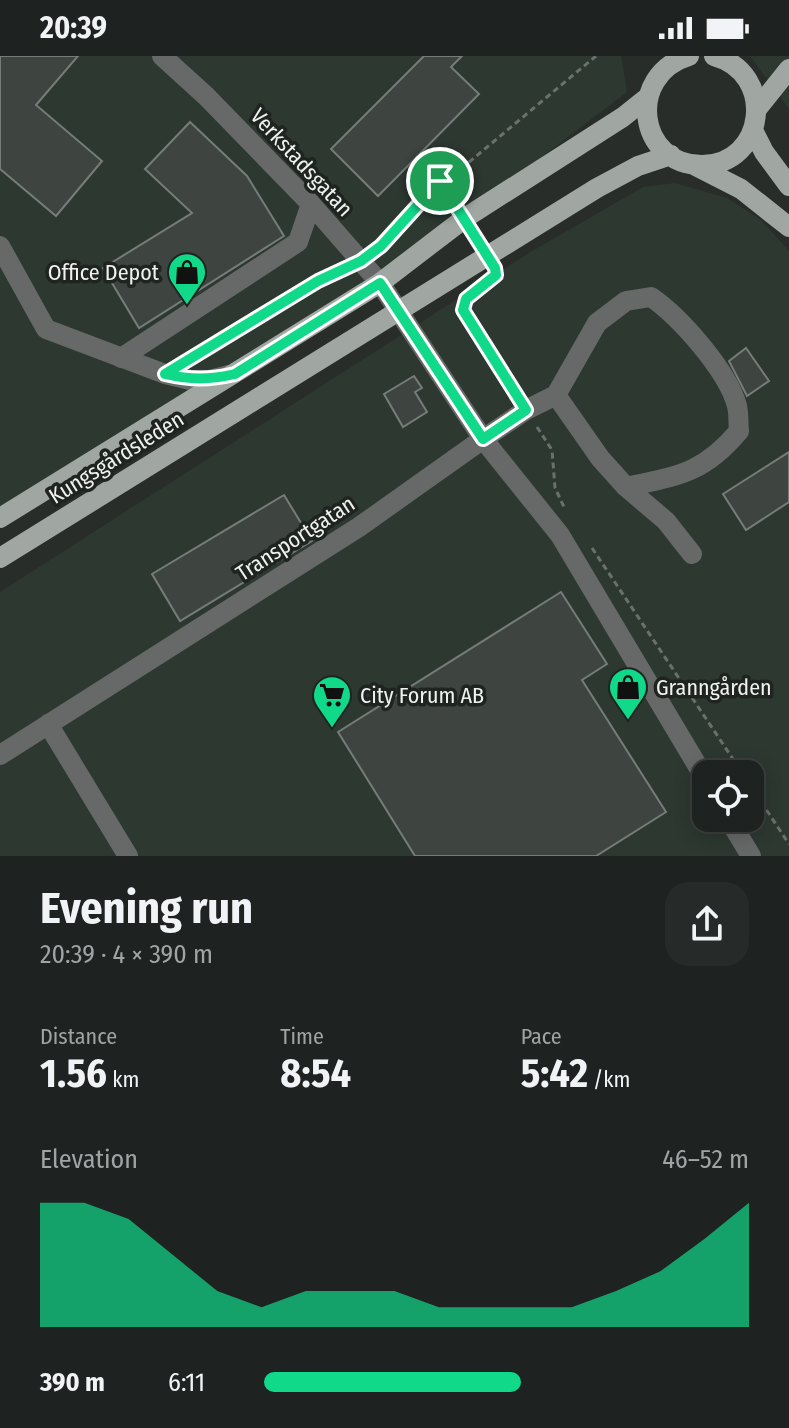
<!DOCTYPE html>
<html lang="en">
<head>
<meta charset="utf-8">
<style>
	:root { --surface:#1e2220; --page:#262a29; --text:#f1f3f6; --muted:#a1a4a5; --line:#3c3f3e; --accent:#11d98a }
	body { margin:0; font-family:"Fira Sans Condensed",sans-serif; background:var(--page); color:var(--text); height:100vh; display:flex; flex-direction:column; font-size:30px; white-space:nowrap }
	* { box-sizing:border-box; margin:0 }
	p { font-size:26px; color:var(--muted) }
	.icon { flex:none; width:44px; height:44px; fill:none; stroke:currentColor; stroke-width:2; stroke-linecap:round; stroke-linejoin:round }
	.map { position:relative; height:800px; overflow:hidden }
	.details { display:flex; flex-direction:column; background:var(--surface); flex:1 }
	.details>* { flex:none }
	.buttons { position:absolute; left:692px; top:704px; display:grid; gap:16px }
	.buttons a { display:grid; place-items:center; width:72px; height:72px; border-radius:16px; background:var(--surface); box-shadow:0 4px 20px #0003,0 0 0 2px var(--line); font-size:40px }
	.pin { position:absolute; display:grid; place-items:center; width:68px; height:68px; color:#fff; margin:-34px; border:4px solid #fff; border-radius:50%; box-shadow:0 2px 8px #0007 }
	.round { display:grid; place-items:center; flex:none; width:84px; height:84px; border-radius:24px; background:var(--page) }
	.summary { display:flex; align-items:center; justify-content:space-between; height:136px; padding:0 40px }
	h1 { font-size:44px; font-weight:700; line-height:60px }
	.metrics { display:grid; grid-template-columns:repeat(3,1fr); gap:12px; height:136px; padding:8px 40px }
	.metrics div { display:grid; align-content:center }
	.metrics b { font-size:40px; font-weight:700 }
	.metrics small { font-size:22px; font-weight:400 }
	.metrics p { font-size:22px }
	.chart { height:224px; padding:16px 40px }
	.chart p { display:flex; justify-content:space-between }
	.chart svg { width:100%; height:144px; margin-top:8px; fill:var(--accent); opacity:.7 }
	ul { padding:0 40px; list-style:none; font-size:26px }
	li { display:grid; grid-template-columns:128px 96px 1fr; align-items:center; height:60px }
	li i { height:20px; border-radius:10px; background:var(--accent) }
	.status { display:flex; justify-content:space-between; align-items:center; height:56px; padding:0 40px; background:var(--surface); direction:ltr }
	.status svg { height:22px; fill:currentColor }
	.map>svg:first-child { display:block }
	.built { fill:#2d3831; fill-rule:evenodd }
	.building { fill:#3e4440; stroke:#767c78; stroke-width:2 }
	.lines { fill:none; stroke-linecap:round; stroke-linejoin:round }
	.path { stroke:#6b706d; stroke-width:3; stroke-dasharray:6 4; stroke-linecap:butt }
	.minor { stroke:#666967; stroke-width:20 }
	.major { stroke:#a0a6a2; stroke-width:20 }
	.route-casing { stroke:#fff; stroke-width:16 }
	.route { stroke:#11d98a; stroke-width:10 }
	.labels { text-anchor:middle; stroke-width:7; stroke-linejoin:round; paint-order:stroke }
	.street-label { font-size:22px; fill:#eff2f0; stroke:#1f2420 }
	.poi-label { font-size:22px; fill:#eff2f0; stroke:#1f2420; text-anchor:start }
</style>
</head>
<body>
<div class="status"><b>20:39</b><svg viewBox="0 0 49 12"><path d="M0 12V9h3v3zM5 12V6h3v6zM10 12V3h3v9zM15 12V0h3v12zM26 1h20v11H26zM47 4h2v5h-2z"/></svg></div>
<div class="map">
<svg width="789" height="800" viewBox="0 0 789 800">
	<rect width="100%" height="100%" fill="#282d2a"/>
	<path class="built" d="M 0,0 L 621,0 L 627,36 L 376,227 L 0,460 Z
		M 750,0 L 789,0 L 789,53 Z
		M 675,127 L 727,142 L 761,164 L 789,195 L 789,800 L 0,800 L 0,536 L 529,197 L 643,131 ZM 706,718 L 750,718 L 750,762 L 706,762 Z"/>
	<path class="building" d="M 0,0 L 78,0 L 36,49 L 102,105 L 56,160 L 0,113 Z
		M 424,0 L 462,0 L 451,11 L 479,38 L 378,140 L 331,93 Z
		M 190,66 L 247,120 L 284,180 L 139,272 L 103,212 L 192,157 L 145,113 Z
		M 746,292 L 769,325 L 747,340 L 729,305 Z
		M 414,320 L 422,332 L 415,336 L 427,356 L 403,371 L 384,338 Z
		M 789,396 L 789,446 L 746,474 L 723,438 Z
		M 284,439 L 312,485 L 180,565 L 152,518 Z
		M 561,536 L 607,608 L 582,624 L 666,756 L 596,800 L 415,800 L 338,676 Z"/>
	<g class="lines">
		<path class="path" d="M 440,125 L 453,145
			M 375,195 L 440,125 L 468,107 L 596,0
			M 496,217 C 489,232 466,235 463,254 L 516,338
			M 189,304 L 318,225 L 345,215
			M 537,371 L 552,394 L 555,432 L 565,453
			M 592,492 L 743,718
			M 750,729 L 789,788"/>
		<path class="minor" d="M 0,190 L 46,273 L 165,318 L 190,324 L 210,324 L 229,319
			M 121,302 L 298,186 L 311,148
			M 556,339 L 597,267 L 626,245 L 651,241 C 680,261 728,315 737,350 C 739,358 738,367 739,375 C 703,418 677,420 626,431
			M 692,498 L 666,465 L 626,431 L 600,402 L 556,339 L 526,354 L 483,383 L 560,479 L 706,724
			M 48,668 L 128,800
			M 0,699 L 359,471 L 483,383 L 380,227 L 311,148 L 206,40 L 162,0
			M 728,762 L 751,800"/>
		<path class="major" d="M 689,0 C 626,19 637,109 702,109 C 766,109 777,17 714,0
			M 757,53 L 789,13
			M 753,74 L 764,96 L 789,130
			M 694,109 L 741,133 L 789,171
			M 0,462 L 380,227 L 465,162 L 623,61 L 648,41
			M 0,502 L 597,132 L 638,110 L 671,99"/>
	</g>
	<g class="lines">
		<g class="route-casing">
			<path id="route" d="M 440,125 L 495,212 L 496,219 L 466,243 L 463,254 L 526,354 L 483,383 L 380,227 L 235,318 C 209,324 191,324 165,318 L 318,225 L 361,205 L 381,190 Z"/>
		</g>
		<use href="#route" class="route"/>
	</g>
	<defs>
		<g id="shop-pin" transform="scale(2)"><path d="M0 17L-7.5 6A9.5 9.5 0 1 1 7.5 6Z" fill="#11d98a" stroke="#1f2420"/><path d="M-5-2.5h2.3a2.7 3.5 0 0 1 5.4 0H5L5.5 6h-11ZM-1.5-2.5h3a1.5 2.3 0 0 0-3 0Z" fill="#111"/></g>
		<g id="supermarket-pin" transform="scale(2)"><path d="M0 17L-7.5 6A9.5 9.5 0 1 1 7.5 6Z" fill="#11d98a" stroke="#1f2420"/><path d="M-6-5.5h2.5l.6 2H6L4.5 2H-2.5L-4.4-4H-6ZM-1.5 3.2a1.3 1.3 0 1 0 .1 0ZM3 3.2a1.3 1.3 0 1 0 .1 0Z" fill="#111"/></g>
	</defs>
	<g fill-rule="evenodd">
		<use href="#shop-pin" x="187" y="216"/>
		<use href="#shop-pin" x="628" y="631"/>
		<use href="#supermarket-pin" x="332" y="639"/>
	</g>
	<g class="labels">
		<g class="street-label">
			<text transform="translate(302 106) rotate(47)" y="8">Verkstadsgatan</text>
			<text transform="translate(116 401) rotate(-32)" y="8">Kungsgårdsleden</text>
			<text transform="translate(295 482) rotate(-33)" y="8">Transportgatan</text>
		</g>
		<g class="poi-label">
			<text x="159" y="224" text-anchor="end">Office Depot</text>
			<text x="656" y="639">Granngården</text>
			<text x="360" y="647">City Forum AB</text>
		</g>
	</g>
</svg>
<div class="buttons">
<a><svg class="icon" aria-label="locate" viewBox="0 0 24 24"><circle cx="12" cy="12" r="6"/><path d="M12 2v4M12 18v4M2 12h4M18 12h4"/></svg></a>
</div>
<div class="pin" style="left:440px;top:125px;background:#1e9e55"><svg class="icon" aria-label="arrive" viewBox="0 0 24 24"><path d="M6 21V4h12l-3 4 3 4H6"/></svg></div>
</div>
<section class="details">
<div class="summary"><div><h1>Evening run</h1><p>20:39 · 4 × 390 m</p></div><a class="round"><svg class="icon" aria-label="share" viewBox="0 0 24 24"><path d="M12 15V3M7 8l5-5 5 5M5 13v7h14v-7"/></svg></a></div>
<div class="metrics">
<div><p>Distance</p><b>1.56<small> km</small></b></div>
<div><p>Time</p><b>8:54</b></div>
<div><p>Pace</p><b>5:42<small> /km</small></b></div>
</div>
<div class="chart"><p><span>Elevation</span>46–52 m</p>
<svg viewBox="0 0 160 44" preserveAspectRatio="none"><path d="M0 44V6L10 6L20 11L30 22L40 33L50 38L60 33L70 33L80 33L90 38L100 38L110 38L120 38L130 33L140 27L150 17L160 6V44z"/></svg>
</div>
<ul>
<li><b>390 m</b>6:11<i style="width:53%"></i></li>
</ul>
</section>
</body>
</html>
